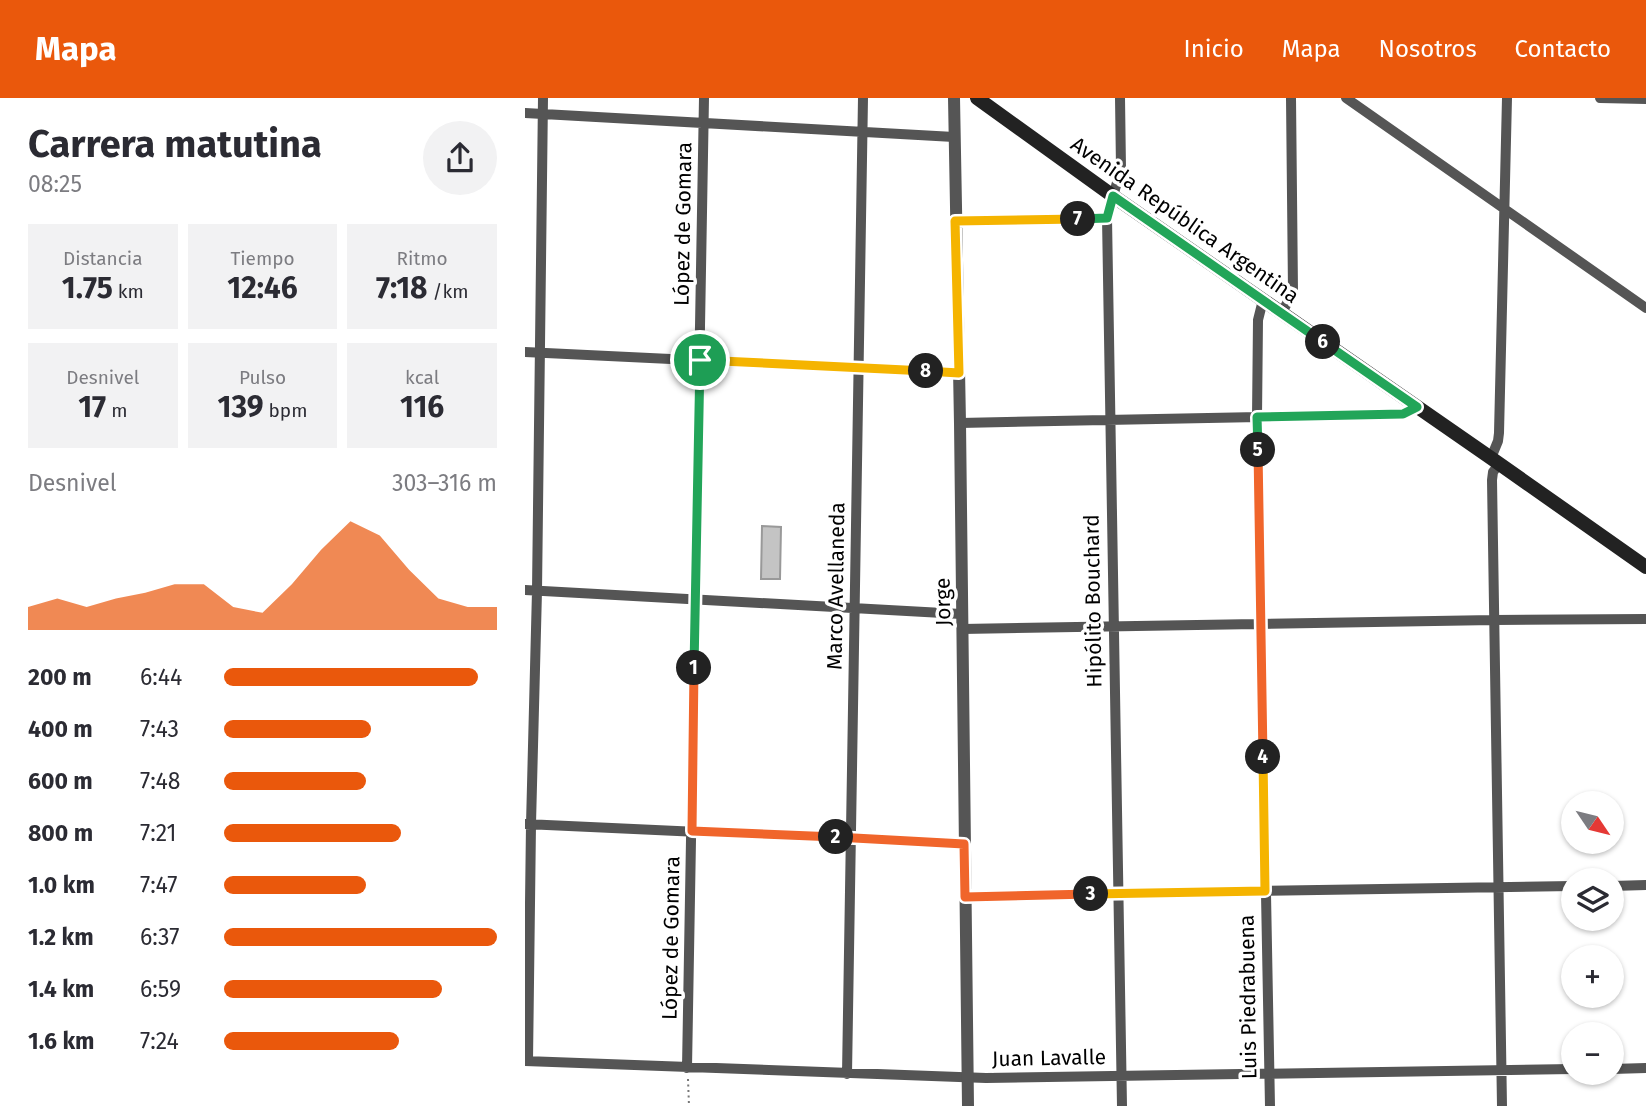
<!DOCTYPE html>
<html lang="es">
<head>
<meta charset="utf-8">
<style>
	:root { --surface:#fff; --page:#f2f2f3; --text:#2b2b33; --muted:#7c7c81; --accent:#ea580c }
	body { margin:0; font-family:"Fira Sans",sans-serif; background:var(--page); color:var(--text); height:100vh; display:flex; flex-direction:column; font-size:26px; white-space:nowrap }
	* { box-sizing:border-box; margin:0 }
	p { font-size:23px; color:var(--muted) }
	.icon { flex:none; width:38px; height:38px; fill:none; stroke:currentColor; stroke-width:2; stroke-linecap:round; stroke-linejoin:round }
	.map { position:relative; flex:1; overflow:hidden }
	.details { display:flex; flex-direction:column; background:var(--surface); width:525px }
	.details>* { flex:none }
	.needle { width:46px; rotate:125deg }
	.buttons { position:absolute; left:1036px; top:693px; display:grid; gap:14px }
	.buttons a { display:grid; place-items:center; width:63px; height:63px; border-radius:50%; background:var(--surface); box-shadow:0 2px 5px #0004; font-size:35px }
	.pin { position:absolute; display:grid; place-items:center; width:60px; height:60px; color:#fff; margin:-30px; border:4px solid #fff; border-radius:50%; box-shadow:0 2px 7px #0007 }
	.km { position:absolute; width:35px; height:35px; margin:-18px; border-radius:50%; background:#222; color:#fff; font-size:19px; line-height:35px; text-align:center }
	.round { display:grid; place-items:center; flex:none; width:74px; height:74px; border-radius:37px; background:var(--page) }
	.headline { display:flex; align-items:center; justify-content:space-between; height:119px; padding:0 28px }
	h1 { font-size:38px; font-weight:700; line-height:52px }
	.stats { display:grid; grid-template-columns:repeat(3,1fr); gap:10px; height:119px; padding:7px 28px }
	.stats div { display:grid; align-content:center; border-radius:0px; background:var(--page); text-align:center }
	.stats b { font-size:30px; font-weight:700 }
	.stats small { font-size:19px; font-weight:400 }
	.stats p { font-size:19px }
	.chart { height:196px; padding:14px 28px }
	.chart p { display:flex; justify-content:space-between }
	.chart svg { width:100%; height:126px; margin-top:7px; fill:var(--accent); opacity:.7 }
	ul { padding:0 28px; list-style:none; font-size:23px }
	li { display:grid; grid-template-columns:112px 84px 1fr; align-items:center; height:52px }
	li i { height:18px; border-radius:9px; background:var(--accent) }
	header { display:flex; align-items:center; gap:42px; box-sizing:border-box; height:98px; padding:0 35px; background:var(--accent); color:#fff }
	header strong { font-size:33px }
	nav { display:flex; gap:38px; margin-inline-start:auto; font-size:24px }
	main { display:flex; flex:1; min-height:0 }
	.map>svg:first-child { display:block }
	.building { fill:#c4c4c4; stroke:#999; stroke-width:2 }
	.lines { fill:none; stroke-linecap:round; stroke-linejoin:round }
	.path { stroke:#777; stroke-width:2; stroke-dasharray:2 3.5; stroke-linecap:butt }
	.minor { stroke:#555; stroke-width:10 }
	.tertiary { stroke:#555; stroke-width:12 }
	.secondary { stroke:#222; stroke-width:14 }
	.split-1-casing { stroke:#fff; stroke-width:14 }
	.split-2-casing { stroke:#fff; stroke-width:14 }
	.split-3-casing { stroke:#fff; stroke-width:14 }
	.split-4-casing { stroke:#fff; stroke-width:14 }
	.split-5-casing { stroke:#fff; stroke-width:14 }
	.split-6-casing { stroke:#fff; stroke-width:14 }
	.split-7-casing { stroke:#fff; stroke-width:14 }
	.split-8-casing { stroke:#fff; stroke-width:14 }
	.split-9-casing { stroke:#fff; stroke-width:14 }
	.split-1 { stroke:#22a559; stroke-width:9 }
	.split-2 { stroke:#f0652b; stroke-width:9 }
	.split-3 { stroke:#f0652b; stroke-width:9 }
	.split-4 { stroke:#f5b400; stroke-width:9 }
	.split-5 { stroke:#f0652b; stroke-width:9 }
	.split-6 { stroke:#22a559; stroke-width:9 }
	.split-7 { stroke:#22a559; stroke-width:9 }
	.split-8 { stroke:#f5b400; stroke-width:9 }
	.split-9 { stroke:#f5b400; stroke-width:9 }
	.labels { text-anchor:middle; stroke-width:7; stroke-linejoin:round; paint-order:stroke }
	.street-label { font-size:21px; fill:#000; stroke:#fff }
</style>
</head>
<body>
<header>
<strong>Mapa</strong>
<nav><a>Inicio</a><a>Mapa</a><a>Nosotros</a><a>Contacto</a></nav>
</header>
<main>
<section class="details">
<div class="headline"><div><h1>Carrera matutina</h1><p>08:25</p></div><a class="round"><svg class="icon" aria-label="share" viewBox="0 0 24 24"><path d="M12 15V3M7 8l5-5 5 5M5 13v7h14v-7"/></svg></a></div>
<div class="stats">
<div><p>Distancia</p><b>1.75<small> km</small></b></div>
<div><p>Tiempo</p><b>12:46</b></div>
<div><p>Ritmo</p><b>7:18<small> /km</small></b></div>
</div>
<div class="stats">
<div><p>Desnivel</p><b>17<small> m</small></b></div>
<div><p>Pulso</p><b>139<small> bpm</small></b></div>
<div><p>kcal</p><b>116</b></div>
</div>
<div class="chart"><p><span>Desnivel</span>303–316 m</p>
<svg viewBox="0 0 160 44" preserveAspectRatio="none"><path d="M0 44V36L10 33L20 36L30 33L40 31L50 28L60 28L70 36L80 38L90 28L100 16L110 6L120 11L130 23L140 33L150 36L160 36V44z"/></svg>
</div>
<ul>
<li><b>200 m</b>6:44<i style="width:93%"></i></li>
<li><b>400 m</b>7:43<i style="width:54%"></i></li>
<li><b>600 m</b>7:48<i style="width:52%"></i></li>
<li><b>800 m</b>7:21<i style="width:65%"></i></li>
<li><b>1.0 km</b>7:47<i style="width:52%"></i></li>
<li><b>1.2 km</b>6:37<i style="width:100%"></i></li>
<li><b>1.4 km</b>6:59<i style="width:80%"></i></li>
<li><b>1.6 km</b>7:24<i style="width:64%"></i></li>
</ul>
</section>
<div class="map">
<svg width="1121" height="1008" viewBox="0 0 1121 1008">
	<rect width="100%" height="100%" fill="#fff"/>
	<path class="building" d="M 237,428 L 256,429 L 255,481 L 236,481 Z"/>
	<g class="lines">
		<path class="path" d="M 163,981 L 164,1008"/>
		<path class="minor" d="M 595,0 L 596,70 L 582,120 L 597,1008
			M 821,0 L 1121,210
			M 1075,0 L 1121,1
			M 0,15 L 429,39
			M 430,123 L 582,120
			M 738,202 L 733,222 L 732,319 L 745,1008
			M 757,215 L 768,193 L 766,0
			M 0,254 L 434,275
			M 435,325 L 878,316 L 892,309
			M 966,360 L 973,343 L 974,335 L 982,0
			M 974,366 L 968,374 L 967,382 L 977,1008
			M 0,492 L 436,516
			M 437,531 L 969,522 L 1121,521
			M 0,726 L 439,746
			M 1087,788 L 1121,787
			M 440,799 L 592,795 L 1048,788
			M 0,963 L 461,980 L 1048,971
			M 3,963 L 6,726 L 12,493 L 18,0
			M 162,970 L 179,0
			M 1087,971 L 1121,970
			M 322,976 L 338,0"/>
		<path class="tertiary" d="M 429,0 L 435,325 L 443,1008"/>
		<path class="secondary" d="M 452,0 L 588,98 L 966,360 L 1121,469"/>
	</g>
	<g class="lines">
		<g class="split-1-casing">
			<path id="split-1" d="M 169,570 L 175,262"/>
		</g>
		<g class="split-2-casing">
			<path id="split-2" d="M 169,570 L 167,733 L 311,739"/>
		</g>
		<g class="split-3-casing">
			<path id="split-3" d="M 311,739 L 439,746 L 440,799 L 566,796"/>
		</g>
		<g class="split-4-casing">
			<path id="split-4" d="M 566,796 L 740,793 L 738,659"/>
		</g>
		<g class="split-5-casing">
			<path id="split-5" d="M 733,352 L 738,659"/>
		</g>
		<g class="split-6-casing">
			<path id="split-6" d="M 733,352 L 732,319 L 878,316 L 892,309 L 798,244"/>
		</g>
		<g class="split-7-casing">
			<path id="split-7" d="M 553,121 L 582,120 L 588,98 L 798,244"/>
		</g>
		<g class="split-8-casing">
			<path id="split-8" d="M 401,273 L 434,275 L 430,123 L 553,121"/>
		</g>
		<g class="split-9-casing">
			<path id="split-9" d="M 175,262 L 401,273"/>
		</g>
		<use href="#split-1" class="split-1"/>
		<use href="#split-2" class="split-2"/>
		<use href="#split-3" class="split-3"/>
		<use href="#split-4" class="split-4"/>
		<use href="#split-5" class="split-5"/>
		<use href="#split-6" class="split-6"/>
		<use href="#split-7" class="split-7"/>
		<use href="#split-8" class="split-8"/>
		<use href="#split-9" class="split-9"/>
	</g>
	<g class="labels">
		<g class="street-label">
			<text transform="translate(660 122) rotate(35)" y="7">Avenida República Argentina</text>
			<text transform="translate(158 126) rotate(-89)" y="7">López de Gomara</text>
			<text transform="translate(311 488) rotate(-89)" y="7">Marco Avellaneda</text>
			<text transform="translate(568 503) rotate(-91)" y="7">Hipólito Bouchard</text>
			<text transform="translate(418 504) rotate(-91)" y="7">Jorge</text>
			<text transform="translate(146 840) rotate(-89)" y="7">López de Gomara</text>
			<text transform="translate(723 899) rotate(-91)" y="7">Luis Piedrabuena</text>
			<text transform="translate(524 960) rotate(-1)" y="7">Juan Lavalle</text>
		</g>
	</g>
</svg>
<div class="buttons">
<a><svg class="needle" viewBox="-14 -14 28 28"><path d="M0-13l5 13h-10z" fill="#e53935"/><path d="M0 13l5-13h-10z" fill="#7c7c81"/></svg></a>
<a><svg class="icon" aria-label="layers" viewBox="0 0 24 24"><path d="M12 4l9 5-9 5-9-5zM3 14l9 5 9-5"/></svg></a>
<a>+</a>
<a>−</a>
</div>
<div class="pin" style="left:175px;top:262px;background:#1e9e55"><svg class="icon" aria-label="arrive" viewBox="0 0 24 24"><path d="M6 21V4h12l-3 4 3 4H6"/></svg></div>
<b class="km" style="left:169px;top:570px">1</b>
<b class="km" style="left:311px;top:739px">2</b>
<b class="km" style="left:566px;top:796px">3</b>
<b class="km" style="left:738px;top:659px">4</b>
<b class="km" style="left:733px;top:352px">5</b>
<b class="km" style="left:798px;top:244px">6</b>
<b class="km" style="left:553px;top:121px">7</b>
<b class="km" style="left:401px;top:273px">8</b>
</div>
</main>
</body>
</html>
